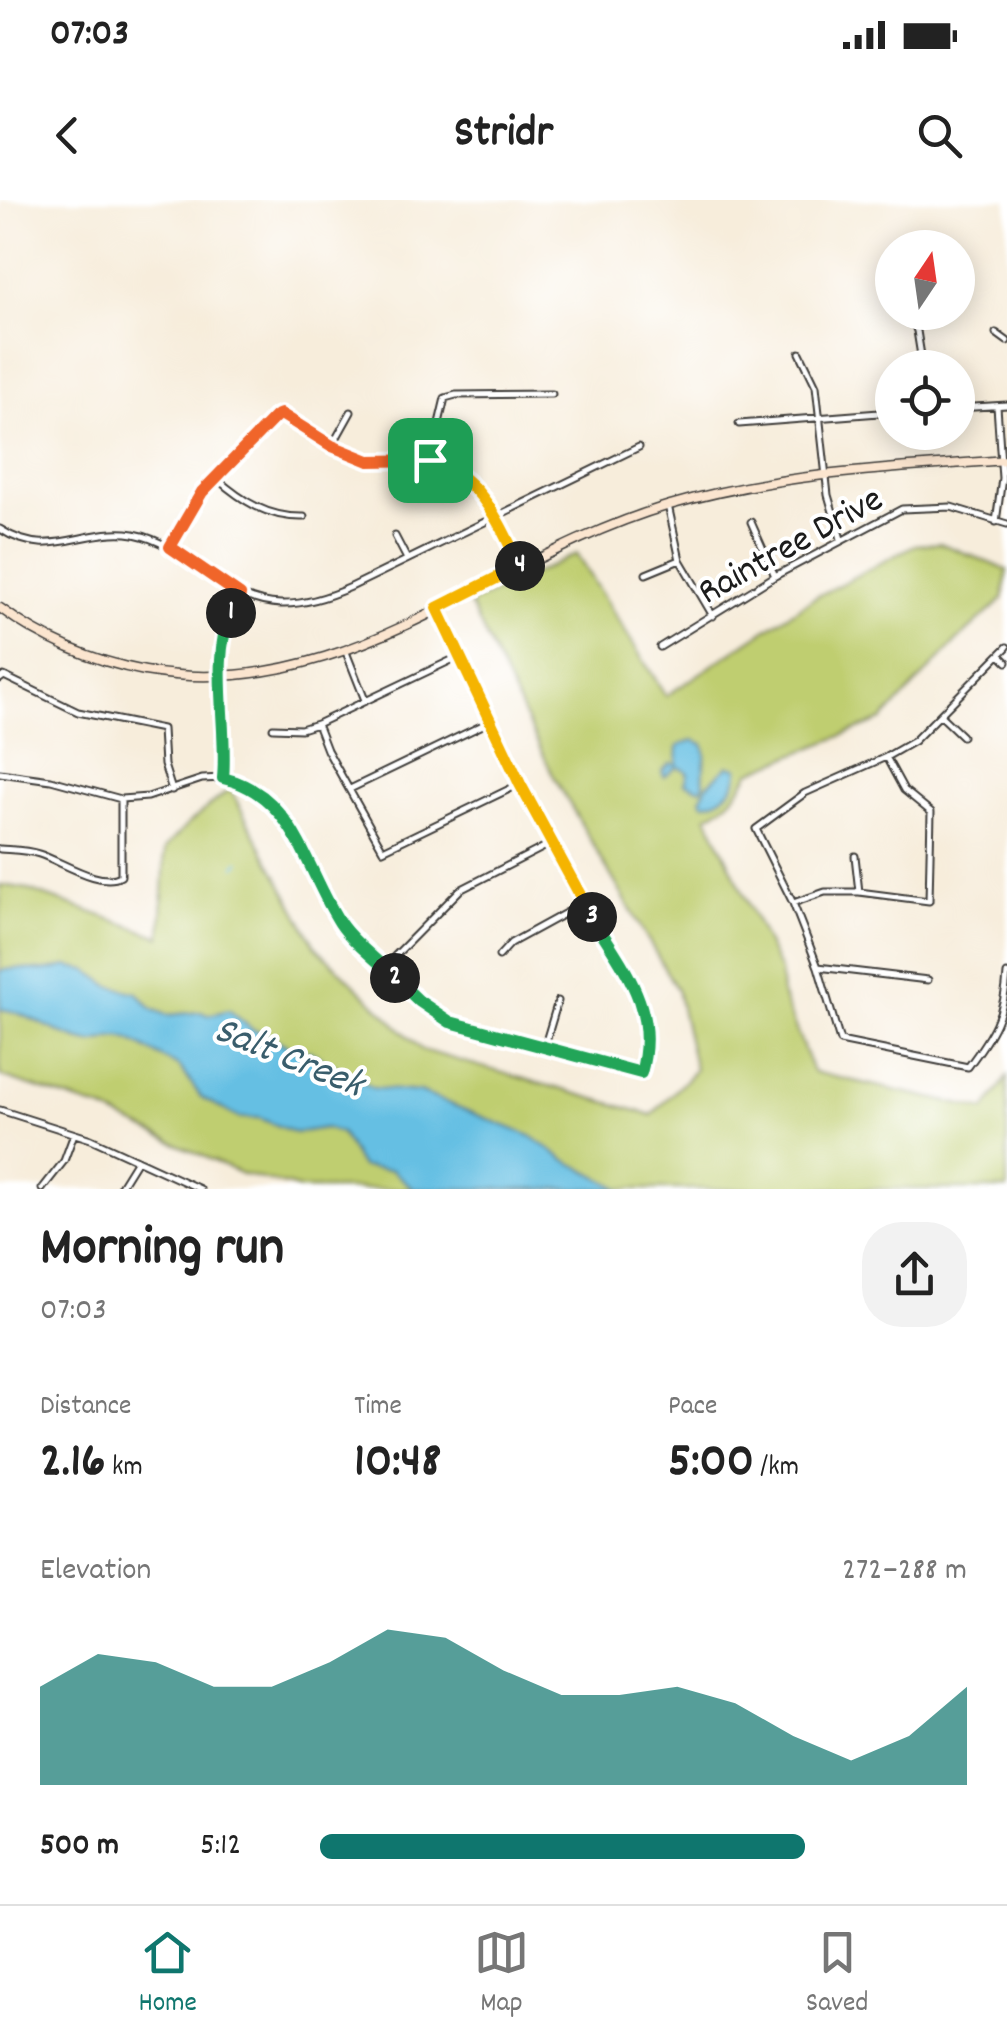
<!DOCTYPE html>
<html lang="en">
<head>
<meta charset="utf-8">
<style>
	:root { --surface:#fff; --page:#f2f2f2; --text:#222; --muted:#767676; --line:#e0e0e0; --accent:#0f766e }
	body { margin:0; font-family:Dekko,sans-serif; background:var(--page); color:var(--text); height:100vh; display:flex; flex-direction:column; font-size:38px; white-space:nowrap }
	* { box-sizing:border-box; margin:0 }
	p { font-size:32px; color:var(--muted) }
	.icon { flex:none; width:55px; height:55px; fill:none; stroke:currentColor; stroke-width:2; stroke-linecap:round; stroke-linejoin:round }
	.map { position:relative; height:989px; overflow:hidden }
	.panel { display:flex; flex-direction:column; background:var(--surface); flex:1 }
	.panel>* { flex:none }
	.needle { width:65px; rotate:13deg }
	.fabs { position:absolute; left:875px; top:30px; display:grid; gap:20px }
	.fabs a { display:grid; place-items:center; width:100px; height:100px; border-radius:50%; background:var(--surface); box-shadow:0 5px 25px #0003; font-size:50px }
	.pin { position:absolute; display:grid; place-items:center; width:85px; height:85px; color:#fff; margin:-42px; border-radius:20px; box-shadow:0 5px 15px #0006 }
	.km { position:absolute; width:50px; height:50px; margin:-25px; border-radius:50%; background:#222; color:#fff; font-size:28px; line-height:50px; text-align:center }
	.round { display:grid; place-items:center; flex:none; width:105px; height:105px; border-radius:40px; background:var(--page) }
	.headline { display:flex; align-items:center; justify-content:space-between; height:170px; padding:0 40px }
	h1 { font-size:55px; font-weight:800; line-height:75px }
	.stats { display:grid; grid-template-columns:repeat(3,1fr); gap:15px; height:170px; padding:10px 40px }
	.stats div { display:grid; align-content:center }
	.stats b { font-size:50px; font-weight:800 }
	.stats small { font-size:28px; font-weight:400 }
	.stats p { font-size:28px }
	.chart { height:280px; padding:20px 40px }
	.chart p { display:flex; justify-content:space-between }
	.chart svg { width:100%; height:180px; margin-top:10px; fill:var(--accent); opacity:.7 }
	ul { padding:0 40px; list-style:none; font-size:32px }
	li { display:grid; grid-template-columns:160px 120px 1fr; align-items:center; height:75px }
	li i { height:25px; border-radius:12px; background:var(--accent) }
	.status { display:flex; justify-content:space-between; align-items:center; height:70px; padding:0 50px; background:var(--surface); direction:ltr }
	.status svg { height:28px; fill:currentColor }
	header { display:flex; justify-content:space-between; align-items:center; height:130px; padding:0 40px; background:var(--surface); font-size:45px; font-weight:800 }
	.menu { display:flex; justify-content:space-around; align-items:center; height:140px; border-top:2px solid var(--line); background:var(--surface); font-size:28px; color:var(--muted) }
	.menu a { display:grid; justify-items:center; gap:5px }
	.menu .on { color:var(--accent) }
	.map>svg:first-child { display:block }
	.green { fill:#bfce70; stroke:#6e7546; stroke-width:2.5 }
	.water { fill:#65bfe3; stroke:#406e80; stroke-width:2.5 }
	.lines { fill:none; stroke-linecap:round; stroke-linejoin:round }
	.stream { stroke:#65bfe3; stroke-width:2.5 }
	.street-casing { stroke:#3d3b39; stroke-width:9 }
	.secondary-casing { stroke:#3d3b39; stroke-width:11 }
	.street { stroke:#fff; stroke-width:5 }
	.secondary { stroke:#fbe5cf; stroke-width:8 }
	.split-1-casing { stroke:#fff; stroke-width:20 }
	.split-2-casing { stroke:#fff; stroke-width:20 }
	.split-3-casing { stroke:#fff; stroke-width:20 }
	.split-4-casing { stroke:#fff; stroke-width:20 }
	.split-5-casing { stroke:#fff; stroke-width:20 }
	.split-1 { stroke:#f0652b; stroke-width:12 }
	.split-2 { stroke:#22a559; stroke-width:12 }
	.split-3 { stroke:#22a559; stroke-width:12 }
	.split-4 { stroke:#f5b400; stroke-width:12 }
	.split-5 { stroke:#f5b400; stroke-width:12 }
	.labels { text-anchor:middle; stroke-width:8; stroke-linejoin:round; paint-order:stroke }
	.street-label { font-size:38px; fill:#1c1c1c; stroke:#fff }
	.water-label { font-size:40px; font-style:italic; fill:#395d6c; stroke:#fff }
</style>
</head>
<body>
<div class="status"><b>07:03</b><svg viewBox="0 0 49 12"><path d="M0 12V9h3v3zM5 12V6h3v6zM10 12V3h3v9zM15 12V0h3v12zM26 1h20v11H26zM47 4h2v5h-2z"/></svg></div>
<header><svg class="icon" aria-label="back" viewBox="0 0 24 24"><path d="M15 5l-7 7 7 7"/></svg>Stridr<svg class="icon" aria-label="search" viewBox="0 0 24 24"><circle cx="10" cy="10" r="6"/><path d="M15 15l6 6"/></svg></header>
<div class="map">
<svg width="1007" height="989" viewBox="0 0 1007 989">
	<rect width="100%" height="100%" fill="#fff"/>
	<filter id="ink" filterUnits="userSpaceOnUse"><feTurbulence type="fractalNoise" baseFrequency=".01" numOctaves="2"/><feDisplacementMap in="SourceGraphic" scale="20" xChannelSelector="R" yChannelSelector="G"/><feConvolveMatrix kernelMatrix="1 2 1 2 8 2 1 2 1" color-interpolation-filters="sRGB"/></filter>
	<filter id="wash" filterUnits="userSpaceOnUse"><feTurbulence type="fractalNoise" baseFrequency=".0048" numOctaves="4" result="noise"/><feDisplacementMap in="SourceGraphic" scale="40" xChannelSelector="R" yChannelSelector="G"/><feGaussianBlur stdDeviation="2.25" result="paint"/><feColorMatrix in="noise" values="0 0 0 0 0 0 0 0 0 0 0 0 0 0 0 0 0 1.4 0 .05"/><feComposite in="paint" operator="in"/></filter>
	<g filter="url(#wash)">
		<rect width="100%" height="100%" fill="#f7eddb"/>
		<path class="green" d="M 940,343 L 1007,370 L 1003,399 L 959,439 L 882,520 L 750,572 C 740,592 727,606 707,616 L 780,771 L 782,794 L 813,872 L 985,910 L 1007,877 L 1007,989 L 302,989 L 242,974 L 101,909 L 0,876 L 0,685 L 23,688 L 161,737 L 165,648 L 189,623 L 230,589 L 316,747 L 422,850 L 652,915 L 695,870 L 677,790 L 554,577 L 470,404 L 576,354 L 666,496 L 812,399 L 915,345 Z"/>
		<path class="water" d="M 693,540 L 703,544 C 709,555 701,570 704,583 L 701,589 L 685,583 L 688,573 L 684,569 L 677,567 L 664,577 L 662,571 L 671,563 L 677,565 L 678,546 Z
			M 728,566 L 738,568 C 739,586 721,603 703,603 L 701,600 L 706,586 Z
			M 66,766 L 87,770 L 110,786 L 138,793 L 152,809 L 167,815 L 201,812 L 209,815 L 229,810 L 253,830 L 266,833 L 295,851 L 309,851 L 373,888 L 420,892 L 531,936 L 564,959 L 621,989 L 414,989 L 392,970 L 361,967 L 341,933 L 325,928 L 295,933 L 259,918 L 239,918 L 201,897 L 180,867 L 128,839 C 113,833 103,844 90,842 C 58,837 31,813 0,809 L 0,771 C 24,764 42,776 66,766 Z"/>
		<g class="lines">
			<path class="stream" d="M 235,667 L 239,662"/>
		</g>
	</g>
	<g filter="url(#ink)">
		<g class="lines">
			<g class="street-casing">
				<path id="street" d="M 909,112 L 917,131 L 923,168
					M 996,133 L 1007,141
					M 800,153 L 816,186 L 828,295 L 841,339
					M 958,208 L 1007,205
					M 739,224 L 892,212
					M 332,246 L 351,212
					M 430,261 L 445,198 L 456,195 L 552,194
					M 216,278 C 242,301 268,318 304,317
					M 668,305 L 680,360 L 713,416
					M 751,322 L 775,376
					M 996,322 L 1002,278 L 997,206
					M 0,329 C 50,362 84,326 134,334 C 166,340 188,361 214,379 C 262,412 299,410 351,387 L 639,247
					M 395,336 L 407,359
					M 170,347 L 203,292 L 276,216 L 281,215 C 308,232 339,256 371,261 C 390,264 408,259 426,260 C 480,265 500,326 520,367
					M 646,374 L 680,360
					M 660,447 L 775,376 L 902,309 L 951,307 L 1007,324
					M 1007,447 L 914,541 L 886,557 L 805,593 L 756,629 L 793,703 L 818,767 L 840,841 L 968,867 C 992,835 1005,814 1007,774
					M 346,452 L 365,500
					M 1000,455 L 1007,462
					M 0,479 L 4,476 L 78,512 L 162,529 L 164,565 L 172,590
					M 940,515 L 962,536
					M 317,524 L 327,550 L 383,650 L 520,584
					M 273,528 L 301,529 L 317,524 L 458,457
					M 0,573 L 51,580 L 121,599 L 148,597 L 202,579 L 223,578 L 247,586 L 260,592 L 280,610 L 346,731 L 438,816 L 641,873 L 647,850 L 647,824 L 637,791 L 550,644 L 458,457 L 438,411
					M 223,578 C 227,534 213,462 226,425 C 229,415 235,405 239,395
					M 350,589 L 489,522
					M 0,649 C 13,650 27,650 39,654 C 61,661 100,688 121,676 L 121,599
					M 855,656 L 859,692
					M 793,703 L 825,692 L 859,692 L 929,701 L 931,612 L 904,590 L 886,557
					M 499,756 L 511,743 L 584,703
					M 384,767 L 460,690 L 550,644
					M 818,767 L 928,780
					M 544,848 L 558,801
					M 0,910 L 91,939 L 200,989
					M 42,989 L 64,961 L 74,934
					M 119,989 L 137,960"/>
			</g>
			<g class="secondary-casing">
				<path id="secondary" d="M 0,408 C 42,439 93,461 145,471 C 346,506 488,358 670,305 C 779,273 894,268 1007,260"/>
			</g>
			<use href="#street" class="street"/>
			<use href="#secondary" class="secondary"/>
		</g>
	</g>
	<g class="lines" filter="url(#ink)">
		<g class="split-1-casing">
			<path id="split-1" d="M 231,413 L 240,395 L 170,347 L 202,292 L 276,216 L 281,214 L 332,246 L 369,261 L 430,260"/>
		</g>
		<g class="split-2-casing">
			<path id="split-2" d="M 231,413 C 210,459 228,528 223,578 C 295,595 304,667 340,723 C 354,744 378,760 395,778"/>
		</g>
		<g class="split-3-casing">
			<path id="split-3" d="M 395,778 L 419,801 L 450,822 L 641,873 C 659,809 624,769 592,717"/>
		</g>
		<g class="split-4-casing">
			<path id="split-4" d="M 520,366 L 437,408 L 520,584 L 592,717"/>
		</g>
		<g class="split-5-casing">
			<path id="split-5" d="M 430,260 C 481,277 498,321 520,366"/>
		</g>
		<use href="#split-1" class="split-1"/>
		<use href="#split-2" class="split-2"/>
		<use href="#split-3" class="split-3"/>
		<use href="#split-4" class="split-4"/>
		<use href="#split-5" class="split-5"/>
	</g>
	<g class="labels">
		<g class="street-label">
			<text transform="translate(789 343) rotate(-29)" y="13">Raintree Drive</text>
		</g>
		<g class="water-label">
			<text transform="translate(290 854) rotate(22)" y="14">Salt Creek</text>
		</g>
	</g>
</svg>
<div class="fabs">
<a><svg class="needle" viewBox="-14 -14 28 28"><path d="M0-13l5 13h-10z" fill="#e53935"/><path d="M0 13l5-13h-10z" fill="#767676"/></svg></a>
<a><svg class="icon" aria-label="locate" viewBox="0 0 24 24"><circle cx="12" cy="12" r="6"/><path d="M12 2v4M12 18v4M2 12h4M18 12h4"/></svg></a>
</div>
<div class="pin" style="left:430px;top:260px;background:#1e9e55"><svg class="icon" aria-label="arrive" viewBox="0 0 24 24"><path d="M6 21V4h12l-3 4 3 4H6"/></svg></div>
<b class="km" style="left:231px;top:413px">1</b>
<b class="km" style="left:395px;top:778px">2</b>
<b class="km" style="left:592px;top:717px">3</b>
<b class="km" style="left:520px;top:366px">4</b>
</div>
<section class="panel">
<div class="headline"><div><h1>Morning run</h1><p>07:03</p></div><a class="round"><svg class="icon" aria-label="share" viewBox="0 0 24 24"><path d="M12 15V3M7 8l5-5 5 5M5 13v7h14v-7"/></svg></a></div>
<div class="stats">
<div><p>Distance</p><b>2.16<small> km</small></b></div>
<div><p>Time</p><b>10:48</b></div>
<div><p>Pace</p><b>5:00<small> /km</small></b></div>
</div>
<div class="chart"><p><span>Elevation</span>272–288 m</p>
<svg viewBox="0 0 160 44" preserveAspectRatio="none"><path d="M0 44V20L10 12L20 14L30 20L40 20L50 14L60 6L70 8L80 16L90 22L100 22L110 20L120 24L130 32L140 38L150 32L160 20V44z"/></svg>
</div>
<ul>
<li><b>500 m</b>5:12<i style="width:75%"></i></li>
</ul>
</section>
<nav class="menu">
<a class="on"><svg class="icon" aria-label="home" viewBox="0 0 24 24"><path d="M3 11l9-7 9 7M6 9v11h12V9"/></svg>Home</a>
<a><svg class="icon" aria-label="map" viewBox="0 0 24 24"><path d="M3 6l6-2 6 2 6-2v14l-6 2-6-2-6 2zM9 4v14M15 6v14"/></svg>Map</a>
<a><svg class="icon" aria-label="saved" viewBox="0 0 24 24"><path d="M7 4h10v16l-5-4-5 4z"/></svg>Saved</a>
</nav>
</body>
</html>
